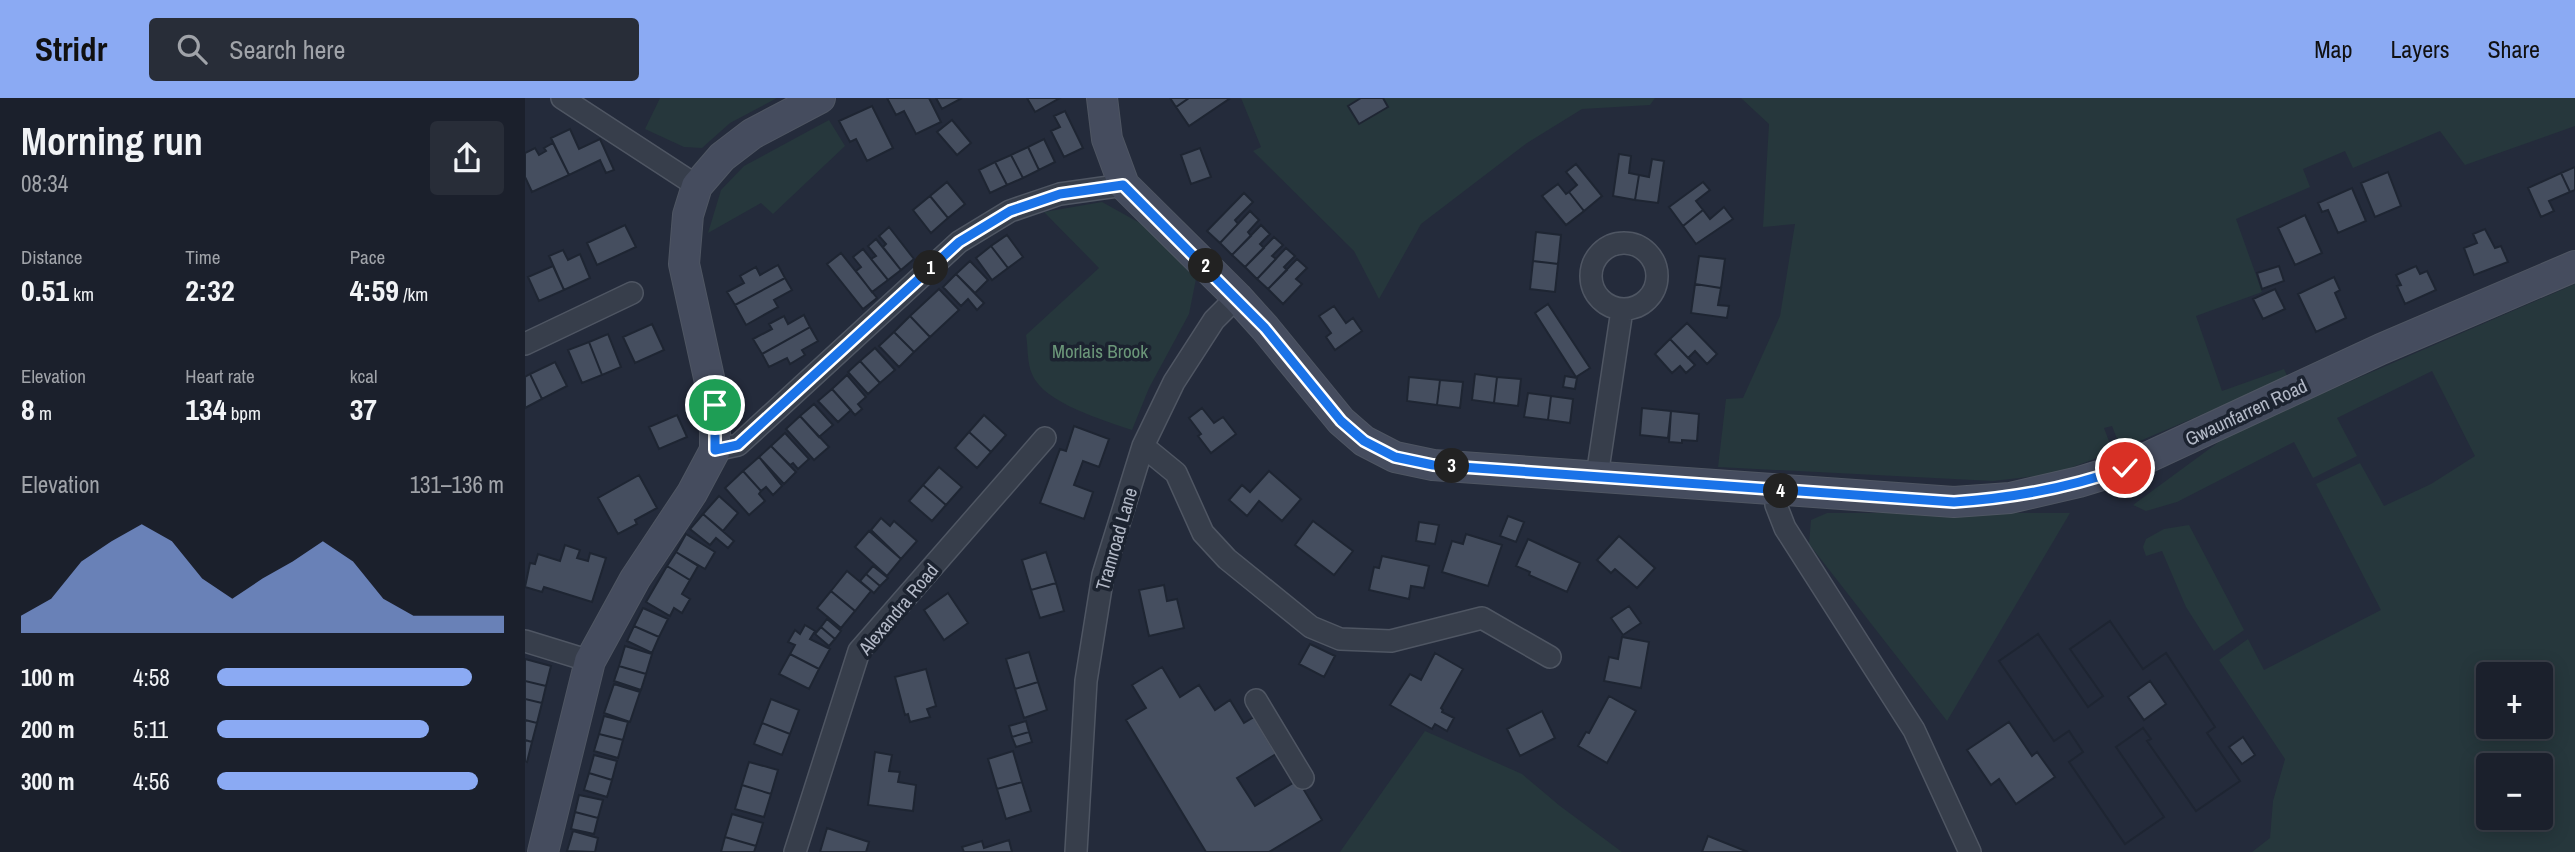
<!DOCTYPE html>
<html lang="en">
<head>
<meta charset="utf-8">
<style>
	:root { --surface:#1b202c; --page:#282d38; --text:#f1f3f6; --muted:#a0a3a9; --line:#393e48; --accent:#8baaf3 }
	body { margin:0; font-family:"Archivo Narrow",sans-serif; background:var(--page); color:var(--text); height:100vh; display:flex; flex-direction:column; font-size:26px; white-space:nowrap }
	* { box-sizing:border-box; margin:0 }
	p { font-size:23px; color:var(--muted) }
	.icon { flex:none; width:38px; height:38px; fill:none; stroke:currentColor; stroke-width:2; stroke-linecap:round; stroke-linejoin:round }
	.map { position:relative; flex:1; overflow:hidden }
	.side { display:flex; flex-direction:column; background:var(--surface); width:525px }
	.side>* { flex:none }
	.fabs { position:absolute; left:1951px; top:564px; display:grid; gap:14px }
	.fabs a { display:grid; place-items:center; width:77px; height:77px; border-radius:7px; background:var(--surface); box-shadow:0 4px 18px #0003,0 0 0 2px var(--line); font-size:35px }
	.pin { position:absolute; display:grid; place-items:center; width:60px; height:60px; color:#fff; margin:-30px; border:4px solid #fff; border-radius:50%; box-shadow:0 2px 7px #0007 }
	.km { position:absolute; width:35px; height:35px; margin:-18px; border-radius:50%; background:#222; color:#fff; font-size:19px; line-height:35px; text-align:center }
	.round { display:grid; place-items:center; flex:none; width:74px; height:74px; border-radius:7px; background:var(--page) }
	.summary { display:flex; align-items:center; justify-content:space-between; height:119px; padding:0 21px }
	h1 { font-size:38px; font-weight:800; line-height:52px }
	.figures { display:grid; grid-template-columns:repeat(3,1fr); gap:10px; height:119px; padding:7px 21px }
	.figures div { display:grid; align-content:center }
	.figures b { font-size:30px; font-weight:800 }
	.figures small { font-size:19px; font-weight:400 }
	.figures p { font-size:19px }
	.chart { height:196px; padding:14px 21px }
	.chart p { display:flex; justify-content:space-between }
	.chart svg { width:100%; height:126px; margin-top:7px; fill:var(--accent); opacity:.7 }
	ul { padding:0 21px; list-style:none; font-size:23px }
	li { display:grid; grid-template-columns:112px 84px 1fr; align-items:center; height:52px }
	li i { height:18px; border-radius:9px; background:var(--accent) }
	header { display:flex; align-items:center; gap:42px; box-sizing:border-box; height:98px; padding:0 35px; background:var(--accent); color:#111 }
	header strong { font-size:33px }
	nav { display:flex; gap:38px; margin-inline-start:auto; font-size:24px }
	.search { width:490px; height:63px; background:var(--page); display:flex; align-items:center; gap:18px; box-sizing:border-box; padding:0 24px; border-radius:7px; color:var(--muted); font-size:26px }
	main { display:flex; flex:1; min-height:0 }
	.map>svg:first-child { display:block }
	.green { fill:#26373c; fill-rule:evenodd }
	.building { fill:#454e5f; stroke:#1e2532; stroke-width:2; fill-rule:evenodd }
	.lines { fill:none; stroke-linecap:round; stroke-linejoin:round }
	.street-casing { stroke:#4f5663; stroke-width:24 }
	.secondary-casing { stroke:#4f5663; stroke-width:32 }
	.street { stroke:#373e4b; stroke-width:21 }
	.secondary { stroke:#454c5e; stroke-width:30 }
	.route-casing { stroke:#fff; stroke-width:14 }
	.route { stroke:#1a73e8; stroke-width:9 }
	.labels { text-anchor:middle; stroke-width:7; stroke-linejoin:round; paint-order:stroke }
	.park-label { font-size:19px; fill:#6b9779; stroke:#1c2330 }
	.street-label { font-size:19px; fill:#b3b9c7; stroke:#1c2330 }
</style>
</head>
<body>
<header>
<strong>Stridr</strong>
<div class="search"><svg class="icon" aria-label="search" viewBox="0 0 24 24"><circle cx="10" cy="10" r="6"/><path d="M15 15l6 6"/></svg>Search here</div>
<nav><a>Map</a><a>Layers</a><a>Share</a></nav>
</header>
<main>
<section class="side">
<div class="summary"><div><h1>Morning run</h1><p>08:34</p></div><a class="round"><svg class="icon" aria-label="share" viewBox="0 0 24 24"><path d="M12 15V3M7 8l5-5 5 5M5 13v7h14v-7"/></svg></a></div>
<div class="figures">
<div><p>Distance</p><b>0.51<small> km</small></b></div>
<div><p>Time</p><b>2:32</b></div>
<div><p>Pace</p><b>4:59<small> /km</small></b></div>
</div>
<div class="figures">
<div><p>Elevation</p><b>8<small> m</small></b></div>
<div><p>Heart rate</p><b>134<small> bpm</small></b></div>
<div><p>kcal</p><b>37</b></div>
</div>
<div class="chart"><p><span>Elevation</span>131–136 m</p>
<svg viewBox="0 0 160 44" preserveAspectRatio="none"><path d="M0 44V38L10 32L20 19L30 12L40 6L50 12L60 25L70 32L80 25L90 19L100 12L110 19L120 32L130 38L140 38L150 38L160 38V44z"/></svg>
</div>
<ul>
<li><b>100 m</b>4:58<i style="width:89%"></i></li>
<li><b>200 m</b>5:11<i style="width:74%"></i></li>
<li><b>300 m</b>4:56<i style="width:91%"></i></li>
</ul>
</section>
<div class="map">
<svg width="2050" height="754" viewBox="0 0 2050 754">
	<rect width="100%" height="100%" fill="#242b3b"/>
	<path class="green" d="M 135,0 L 252,0 L 205,25 L 177,50 L 159,49 L 120,31 Z
		M 716,0 L 1130,0 L 1125,7 L 1057,11 L 1002,45 L 896,126 L 854,201 L 829,153 L 728,53 L 736,49 Z
		M 1216,0 L 2050,0 L 2050,28 L 1940,67 L 1915,33 L 1828,70 L 1820,53 L 1778,71 L 1785,89 L 1711,121 L 1737,194 L 1671,218 L 1697,293 L 1759,271 L 1763,280 L 1596,351 L 1587,328 L 1579,330 L 1588,354 L 1529,376 L 1468,383 L 1193,369 L 1201,301 L 1218,300 L 1255,218 L 1270,126 L 1238,129 L 1244,26 Z
		M 304,22 L 320,48 L 248,116 L 236,105 L 183,135 L 196,92 L 219,68 Z
		M 577,104 L 631,134 L 672,176 L 664,216 L 624,290 L 607,332 C 581,323 518,305 507,276 C 502,265 503,249 501,237 L 574,170 L 519,114 Z
		M 2050,186 L 2050,754 L 1727,754 L 1745,740 L 1748,703 L 1760,661 L 1694,562 L 1723,541 L 1739,572 L 1856,512 L 1791,386 L 1835,365 L 1859,408 L 1906,386 L 1950,358 L 1907,273 L 1812,320 L 1832,358 L 1788,380 L 1769,344 L 1652,404 L 1621,413 L 1608,407 L 1706,335 ZM 1964,576 L 2016,576 L 2016,628 L 1964,628 ZM 1964,667 L 2016,667 L 2016,719 L 1964,719 Z
		M 1302,415 L 1545,415 L 1422,623 L 1284,446 L 1286,422 Z
		M 1664,427 L 1719,532 L 1689,553 L 1661,509 L 1637,453 L 1621,458 L 1618,449 L 1621,441 L 1639,431 Z
		M 900,633 L 997,676 L 1035,708 L 1097,754 L 815,754 Z"/>
	<path class="building" d="M 362,0 L 404,0 L 416,24 L 391,36 L 379,13 L 371,17 Z
		M 411,0 L 437,0 L 417,11 Z
		M 502,0 L 535,0 L 510,14 Z
		M 645,0 L 664,0 L 651,9 Z
		M 664,0 L 703,0 L 704,1 L 664,28 L 651,9 Z
		M 836,0 L 858,0 L 863,9 L 834,26 L 823,8 Z
		M 347,8 L 368,50 L 342,63 L 331,41 L 325,44 L 314,23 Z
		M 540,13 L 558,50 L 539,59 L 526,33 L 535,29 L 529,18 Z
		M 427,22 L 446,45 L 432,57 L 412,34 Z
		M 45,31 L 54,51 L 75,41 L 89,72 L 81,75 L 75,62 L 44,77 L 26,40 Z
		M 519,41 L 530,64 L 514,72 L 503,49 Z
		M 28,45 L 44,77 L 7,94 L 0,79 L 0,55 L 10,50 L 14,57 L 21,53 L 19,50 Z
		M 503,49 L 514,72 L 498,80 L 486,57 Z
		M 675,50 L 686,79 L 666,86 L 656,57 Z
		M 1094,56 L 1106,58 L 1104,75 L 1114,77 L 1110,102 L 1088,98 Z
		M 486,57 L 498,80 L 482,87 L 470,64 Z
		M 1127,61 L 1139,63 L 1133,105 L 1110,102 L 1114,77 L 1124,79 Z
		M 470,64 L 482,87 L 465,95 L 454,72 Z
		M 1051,66 L 1077,98 L 1059,113 L 1044,94 L 1052,87 L 1041,74 Z
		M 2050,69 L 2050,92 L 2045,94 L 2036,75 Z
		M 1863,74 L 1876,108 L 1850,119 L 1836,85 Z
		M 2036,75 L 2045,94 L 2024,103 L 2029,113 L 2016,119 L 2003,90 Z
		M 422,84 L 440,106 L 423,120 L 405,98 Z
		M 1178,84 L 1185,92 L 1171,103 L 1178,112 L 1158,128 L 1144,109 Z
		M 1033,86 L 1041,96 L 1044,94 L 1059,113 L 1041,127 L 1017,98 Z
		M 1827,90 L 1841,123 L 1813,135 L 1803,112 L 1797,114 L 1793,105 Z
		M 719,95 L 728,104 L 710,122 L 713,126 L 695,145 L 682,133 Z
		M 405,98 L 423,120 L 406,135 L 388,112 Z
		M 1199,109 L 1208,121 L 1171,146 L 1158,128 L 1178,112 L 1185,121 Z
		M 725,113 L 734,122 L 723,134 L 726,138 L 707,157 L 695,145 Z
		M 1780,117 L 1797,155 L 1770,167 L 1753,130 Z
		M 100,127 L 111,149 L 72,167 L 62,145 Z
		M 736,127 L 745,136 L 735,146 L 739,150 L 720,169 L 707,157 Z
		M 364,129 L 389,161 L 376,172 L 358,149 L 361,146 L 354,138 Z
		M 1960,131 L 1970,150 L 1976,148 L 1983,164 L 1949,177 L 1939,150 L 1952,145 L 1948,136 Z
		M 1011,134 L 1036,137 L 1033,166 L 1008,163 Z
		M 482,137 L 498,159 L 483,170 L 466,148 Z
		M 749,139 L 758,147 L 747,158 L 751,161 L 732,181 L 720,169 Z
		M 351,141 L 376,172 L 363,182 L 346,161 L 351,158 L 343,148 Z
		M 466,148 L 483,170 L 467,182 L 451,160 Z
		M 761,150 L 770,158 L 759,169 L 762,172 L 743,191 L 732,181 Z
		M 338,151 L 363,182 L 347,194 L 331,173 L 336,169 L 328,159 Z
		M 38,152 L 43,162 L 55,156 L 65,180 L 39,192 L 24,158 Z
		M 316,155 L 352,200 L 338,211 L 302,166 Z
		M 1174,158 L 1200,161 L 1196,190 L 1170,186 Z
		M 772,161 L 782,170 L 771,181 L 777,186 L 758,206 L 743,191 Z
		M 445,163 L 463,182 L 450,195 L 431,176 Z
		M 1008,163 L 1033,166 L 1030,194 L 1005,191 Z
		M 253,167 L 260,180 L 210,207 L 202,194 L 219,185 L 215,178 L 231,169 L 235,177 Z
		M 28,168 L 39,192 L 14,203 L 3,179 Z
		M 1754,168 L 1759,183 L 1737,191 L 1732,175 Z
		M 1891,168 L 1895,176 L 1902,173 L 1911,192 L 1880,206 L 1872,188 L 1876,187 L 1871,177 Z
		M 431,176 L 459,205 L 452,212 L 443,201 L 436,208 L 418,189 Z
		M 1809,179 L 1815,192 L 1810,195 L 1821,220 L 1791,234 L 1773,196 Z
		M 260,180 L 267,192 L 249,202 L 253,209 L 221,227 L 210,207 Z
		M 1170,186 L 1196,190 L 1193,207 L 1204,208 L 1202,220 L 1166,215 Z
		M 414,191 L 434,212 L 405,239 L 385,218 Z
		M 1750,191 L 1760,211 L 1738,221 L 1728,201 Z
		M 1023,206 L 1065,270 L 1051,279 L 1010,215 Z
		M 809,208 L 821,225 L 828,220 L 837,233 L 810,252 L 801,239 L 806,235 L 794,218 Z
		M 279,217 L 285,229 L 237,256 L 228,241 L 247,231 L 244,226 L 259,218 L 263,226 Z
		M 385,218 L 405,239 L 389,254 L 369,234 Z
		M 1162,225 L 1192,256 L 1182,266 L 1170,253 L 1163,260 L 1145,241 Z
		M 127,226 L 139,252 L 110,265 L 98,239 Z
		M 285,229 L 293,243 L 277,252 L 280,257 L 265,266 L 262,260 L 244,269 L 237,256 Z
		M 369,234 L 389,254 L 374,269 L 354,248 Z
		M 83,236 L 96,269 L 77,277 L 64,244 Z
		M 1145,241 L 1170,267 L 1161,275 L 1155,268 L 1147,275 L 1130,256 Z
		M 64,244 L 77,277 L 57,285 L 43,252 Z
		M 350,250 L 370,272 L 355,285 L 335,263 Z
		M 335,263 L 355,285 L 343,296 L 323,274 Z
		M 30,264 L 42,288 L 17,301 L 5,276 Z
		M 5,276 L 17,301 L 0,310 L 0,279 Z
		M 950,276 L 972,279 L 969,305 L 947,302 Z
		M 322,277 L 341,299 L 333,306 L 337,311 L 330,317 L 307,291 Z
		M 1040,278 L 1052,280 L 1050,291 L 1038,289 Z
		M 884,279 L 915,282 L 912,307 L 882,303 Z
		M 972,279 L 996,281 L 993,308 L 969,305 Z
		M 915,282 L 938,284 L 935,310 L 912,307 Z
		M 307,291 L 326,312 L 313,324 L 293,303 Z
		M 1003,295 L 1026,298 L 1023,322 L 999,319 Z
		M 1026,298 L 1048,301 L 1045,325 L 1023,322 Z
		M 289,306 L 308,327 L 294,339 L 275,318 Z
		M 677,310 L 689,325 L 698,319 L 711,336 L 686,355 L 673,338 L 676,336 L 664,320 Z
		M 1117,310 L 1146,313 L 1143,340 L 1115,337 Z
		M 1146,313 L 1174,316 L 1172,343 L 1157,342 L 1157,345 L 1144,344 Z
		M 152,317 L 162,339 L 134,351 L 124,329 Z
		M 459,317 L 481,337 L 466,354 L 444,334 Z
		M 275,318 L 304,349 L 289,362 L 261,331 Z
		M 549,328 L 584,341 L 574,369 L 558,363 L 549,387 L 568,394 L 559,421 L 515,405 L 535,351 L 541,353 Z
		M 444,334 L 466,354 L 452,370 L 430,350 Z
		M 260,335 L 284,361 L 273,371 L 268,365 L 265,367 L 246,348 Z
		M 246,348 L 271,374 L 259,386 L 234,359 Z
		M 234,359 L 257,388 L 248,397 L 241,389 L 236,393 L 218,373 Z
		M 414,369 L 437,389 L 421,407 L 398,387 Z
		M 218,373 L 236,393 L 234,396 L 240,403 L 224,417 L 200,390 Z
		M 744,373 L 776,401 L 757,423 L 734,403 L 722,418 L 704,402 L 717,387 L 725,394 Z
		M 114,377 L 132,410 L 110,422 L 112,426 L 93,436 L 73,400 Z
		M 398,387 L 421,407 L 407,423 L 384,403 Z
		M 194,398 L 213,415 L 198,433 L 178,416 Z
		M 178,416 L 209,443 L 203,450 L 191,440 L 185,447 L 165,431 Z
		M 983,418 L 999,424 L 991,444 L 975,438 Z
		M 356,420 L 365,428 L 369,423 L 392,443 L 376,461 L 346,432 Z
		M 788,423 L 828,453 L 809,477 L 770,447 Z
		M 894,424 L 914,427 L 910,446 L 891,443 Z
		M 344,433 L 376,461 L 362,478 L 330,449 Z
		M 161,436 L 190,454 L 180,471 L 151,454 Z
		M 941,436 L 977,447 L 963,488 L 917,474 L 927,443 L 938,446 Z
		M 1094,438 L 1130,470 L 1112,490 L 1090,471 L 1086,475 L 1072,462 Z
		M 1003,441 L 1055,465 L 1042,494 L 1004,477 L 1005,474 L 991,468 Z
		M 40,447 L 55,452 L 52,460 L 63,463 L 65,455 L 81,460 L 67,504 L 19,489 L 17,494 L 0,489 L 5,465 L 10,466 L 13,456 L 35,463 Z
		M 151,454 L 173,468 L 165,482 L 142,468 Z
		M 521,454 L 531,485 L 506,492 L 497,462 Z
		M 857,458 L 904,468 L 899,490 L 886,488 L 884,501 L 844,492 L 849,469 L 854,470 Z
		M 142,468 L 165,482 L 157,496 L 165,501 L 157,515 L 149,510 L 145,518 L 121,504 Z
		M 348,468 L 363,480 L 355,488 L 341,476 Z
		M 322,473 L 346,493 L 330,513 L 306,493 Z
		M 341,476 L 355,488 L 349,495 L 335,483 Z
		M 531,485 L 539,513 L 515,520 L 506,492 Z
		M 639,487 L 642,503 L 652,501 L 659,530 L 624,538 L 614,492 Z
		M 306,493 L 330,513 L 316,530 L 292,510 Z
		M 423,495 L 443,525 L 419,542 L 399,512 Z
		M 1104,508 L 1116,525 L 1098,537 L 1086,520 Z
		M 118,510 L 143,521 L 134,539 L 109,528 Z
		M 302,521 L 316,533 L 310,541 L 296,529 Z
		M 1585,523 L 1618,571 L 1641,555 L 1690,629 L 1682,635 L 1715,683 L 1671,713 L 1622,643 L 1626,641 L 1618,630 L 1591,649 L 1639,719 L 1600,746 L 1544,664 L 1558,654 L 1544,633 L 1529,643 L 1474,563 L 1513,536 L 1563,609 L 1578,598 L 1545,551 ZM 1625,583 L 1641,606 L 1619,622 L 1603,599 Z
		M 1585,523 L 1618,571 L 1641,555 L 1690,629 L 1682,635 L 1715,683 L 1671,713 L 1622,643 L 1626,641 L 1618,630 L 1591,649 L 1639,719 L 1600,746 L 1544,664 L 1558,654 L 1544,633 L 1529,643 L 1474,563 L 1513,536 L 1563,609 L 1578,598 L 1545,551 Z
		M 280,527 L 290,533 L 285,541 L 305,551 L 294,571 L 265,556 L 270,547 L 263,544 L 270,532 L 275,536 Z
		M 109,528 L 134,539 L 127,555 L 102,543 Z
		M 296,529 L 310,541 L 304,548 L 290,536 Z
		M 1097,539 L 1124,544 L 1116,590 L 1079,583 L 1084,559 L 1093,561 Z
		M 785,546 L 810,558 L 799,579 L 774,566 Z
		M 100,548 L 127,556 L 121,576 L 94,568 Z
		M 504,554 L 513,584 L 490,591 L 481,561 Z
		M 910,555 L 938,571 L 916,610 L 918,612 L 917,614 L 929,620 L 922,633 L 910,626 L 907,631 L 865,607 L 885,576 L 896,582 Z
		M 265,556 L 294,571 L 284,591 L 254,576 Z
		M 0,561 L 26,568 L 21,588 L 0,583 Z
		M 94,568 L 121,576 L 116,592 L 89,583 Z
		M 637,569 L 655,599 L 674,587 L 690,612 L 705,602 L 719,625 L 729,619 L 751,656 L 712,680 L 730,708 L 773,682 L 797,722 L 744,754 L 681,754 L 601,622 L 621,610 L 607,587 Z
		M 401,571 L 411,608 L 402,611 L 405,619 L 385,624 L 383,616 L 380,617 L 370,579 Z
		M 0,583 L 21,588 L 17,605 L 0,601 Z
		M 513,584 L 522,612 L 499,620 L 490,591 Z
		M 89,586 L 115,594 L 105,624 L 79,615 Z
		M 1084,598 L 1111,613 L 1082,665 L 1053,648 L 1061,634 L 1064,635 Z
		M 0,601 L 17,605 L 12,625 L 0,622 Z
		M 246,601 L 274,612 L 265,636 L 237,625 Z
		M 1017,613 L 1030,640 L 995,658 L 982,631 Z
		M 79,618 L 103,624 L 98,642 L 74,636 Z
		M 0,622 L 12,625 L 7,644 L 0,642 Z
		M 501,623 L 504,634 L 487,639 L 484,628 Z
		M 1484,624 L 1507,658 L 1512,654 L 1530,679 L 1491,706 L 1474,681 L 1466,687 L 1442,652 Z
		M 237,625 L 265,636 L 257,657 L 229,646 Z
		M 504,634 L 507,644 L 491,649 L 487,639 Z
		M 74,636 L 98,642 L 93,660 L 69,653 Z
		M 1718,639 L 1730,657 L 1717,666 L 1704,649 Z
		M 0,642 L 7,644 L 2,664 L 0,663 Z
		M 488,653 L 497,684 L 472,691 L 463,661 Z
		M 350,654 L 367,657 L 364,673 L 375,674 L 373,684 L 391,687 L 388,713 L 343,707 Z
		M 69,657 L 92,663 L 87,682 L 64,675 Z
		M 224,664 L 253,672 L 246,696 L 217,687 Z
		M 64,675 L 87,682 L 82,699 L 59,692 Z
		M 497,684 L 506,713 L 481,721 L 472,691 Z
		M 217,687 L 246,696 L 239,719 L 210,711 Z
		M 54,697 L 78,702 L 73,720 L 50,714 Z
		M 50,714 L 73,720 L 69,736 L 46,731 Z
		M 207,716 L 238,725 L 231,748 L 200,739 Z
		M 302,730 L 344,744 L 341,754 L 295,754 Z
		M 48,733 L 73,740 L 70,754 L 42,753 Z
		M 1183,738 L 1223,754 L 1177,754 Z
		M 200,739 L 231,748 L 229,754 L 196,754 Z
		M 484,742 L 487,754 L 439,754 L 437,749 L 457,743 L 459,750 Z"/>
	<g class="lines">
		<g class="street-casing">
			<path id="street" d="M 37,0 L 172,88
				M1066 178a33 33 0 1 1 66 0a33 33 0 1 1-66 0Z
				M 0,246 L 107,195
				M 618,348 L 651,375 L 678,435 L 702,461 L 786,529 L 815,541 L 866,543 L 957,520 L 1025,559
				M 190,352 L 213,347 L 434,144 L 485,113 L 535,96 L 599,87
				M 1072,378 L 1097,212
				M 1251,393 L 1251,407 L 1260,430 L 1389,632 L 1445,754
				M 0,543 L 65,563
				M 731,602 L 778,680
				M 270,754 L 334,553 L 520,340
				M 551,754 L 561,583 L 578,477 L 618,348 L 649,284 L 689,222 L 712,199"/>
		</g>
		<g class="secondary-casing">
			<path id="secondary" d="M 577,0 L 582,41 L 599,87 L 712,199 L 740,230 L 816,323 L 839,343 L 870,359 L 908,367 L 1429,404 L 1485,400 L 1554,384 L 1600,370 L 1856,251 L 2050,168
				M 18,754 L 65,563 L 110,481 L 167,395 L 190,352 L 190,307 L 159,166 L 163,117 L 172,88 L 197,59 L 227,36 L 295,0"/>
		</g>
		<use href="#street" class="street"/>
		<use href="#secondary" class="secondary"/>
	</g>
	<g class="lines">
		<g class="route-casing">
			<path id="route" d="M 190,307 L 190,352 L 213,347 L 434,144 L 485,113 L 535,96 L 598,87 L 740,230 L 816,323 L 839,343 L 870,359 L 908,367 L 1429,404 C 1489,400 1544,390 1600,370"/>
		</g>
		<use href="#route" class="route"/>
	</g>
	<g class="labels">
		<g class="park-label">
			<text x="575" y="260">Morlais Brook</text>
		</g>
		<g class="street-label">
			<text transform="translate(1721 314) rotate(-25)" y="7">Gwaunfarren Road</text>
			<text transform="translate(591 441) rotate(-74)" y="7">Tramroad Lane</text>
			<text transform="translate(373 511) rotate(-50)" y="7">Alexandra Road</text>
		</g>
	</g>
</svg>
<div class="fabs">
<a>+</a>
<a>−</a>
</div>
<div class="pin" style="left:190px;top:307px;background:#1e9e55"><svg class="icon" aria-label="arrive" viewBox="0 0 24 24"><path d="M6 21V4h12l-3 4 3 4H6"/></svg></div>
<div class="pin" style="left:1600px;top:370px;background:#d93025"><svg class="icon" aria-label="check" viewBox="0 0 24 24"><path d="M5 12l5 5 9-10"/></svg></div>
<b class="km" style="left:406px;top:170px">1</b>
<b class="km" style="left:681px;top:168px">2</b>
<b class="km" style="left:927px;top:368px">3</b>
<b class="km" style="left:1256px;top:393px">4</b>
</div>
</main>
</body>
</html>
